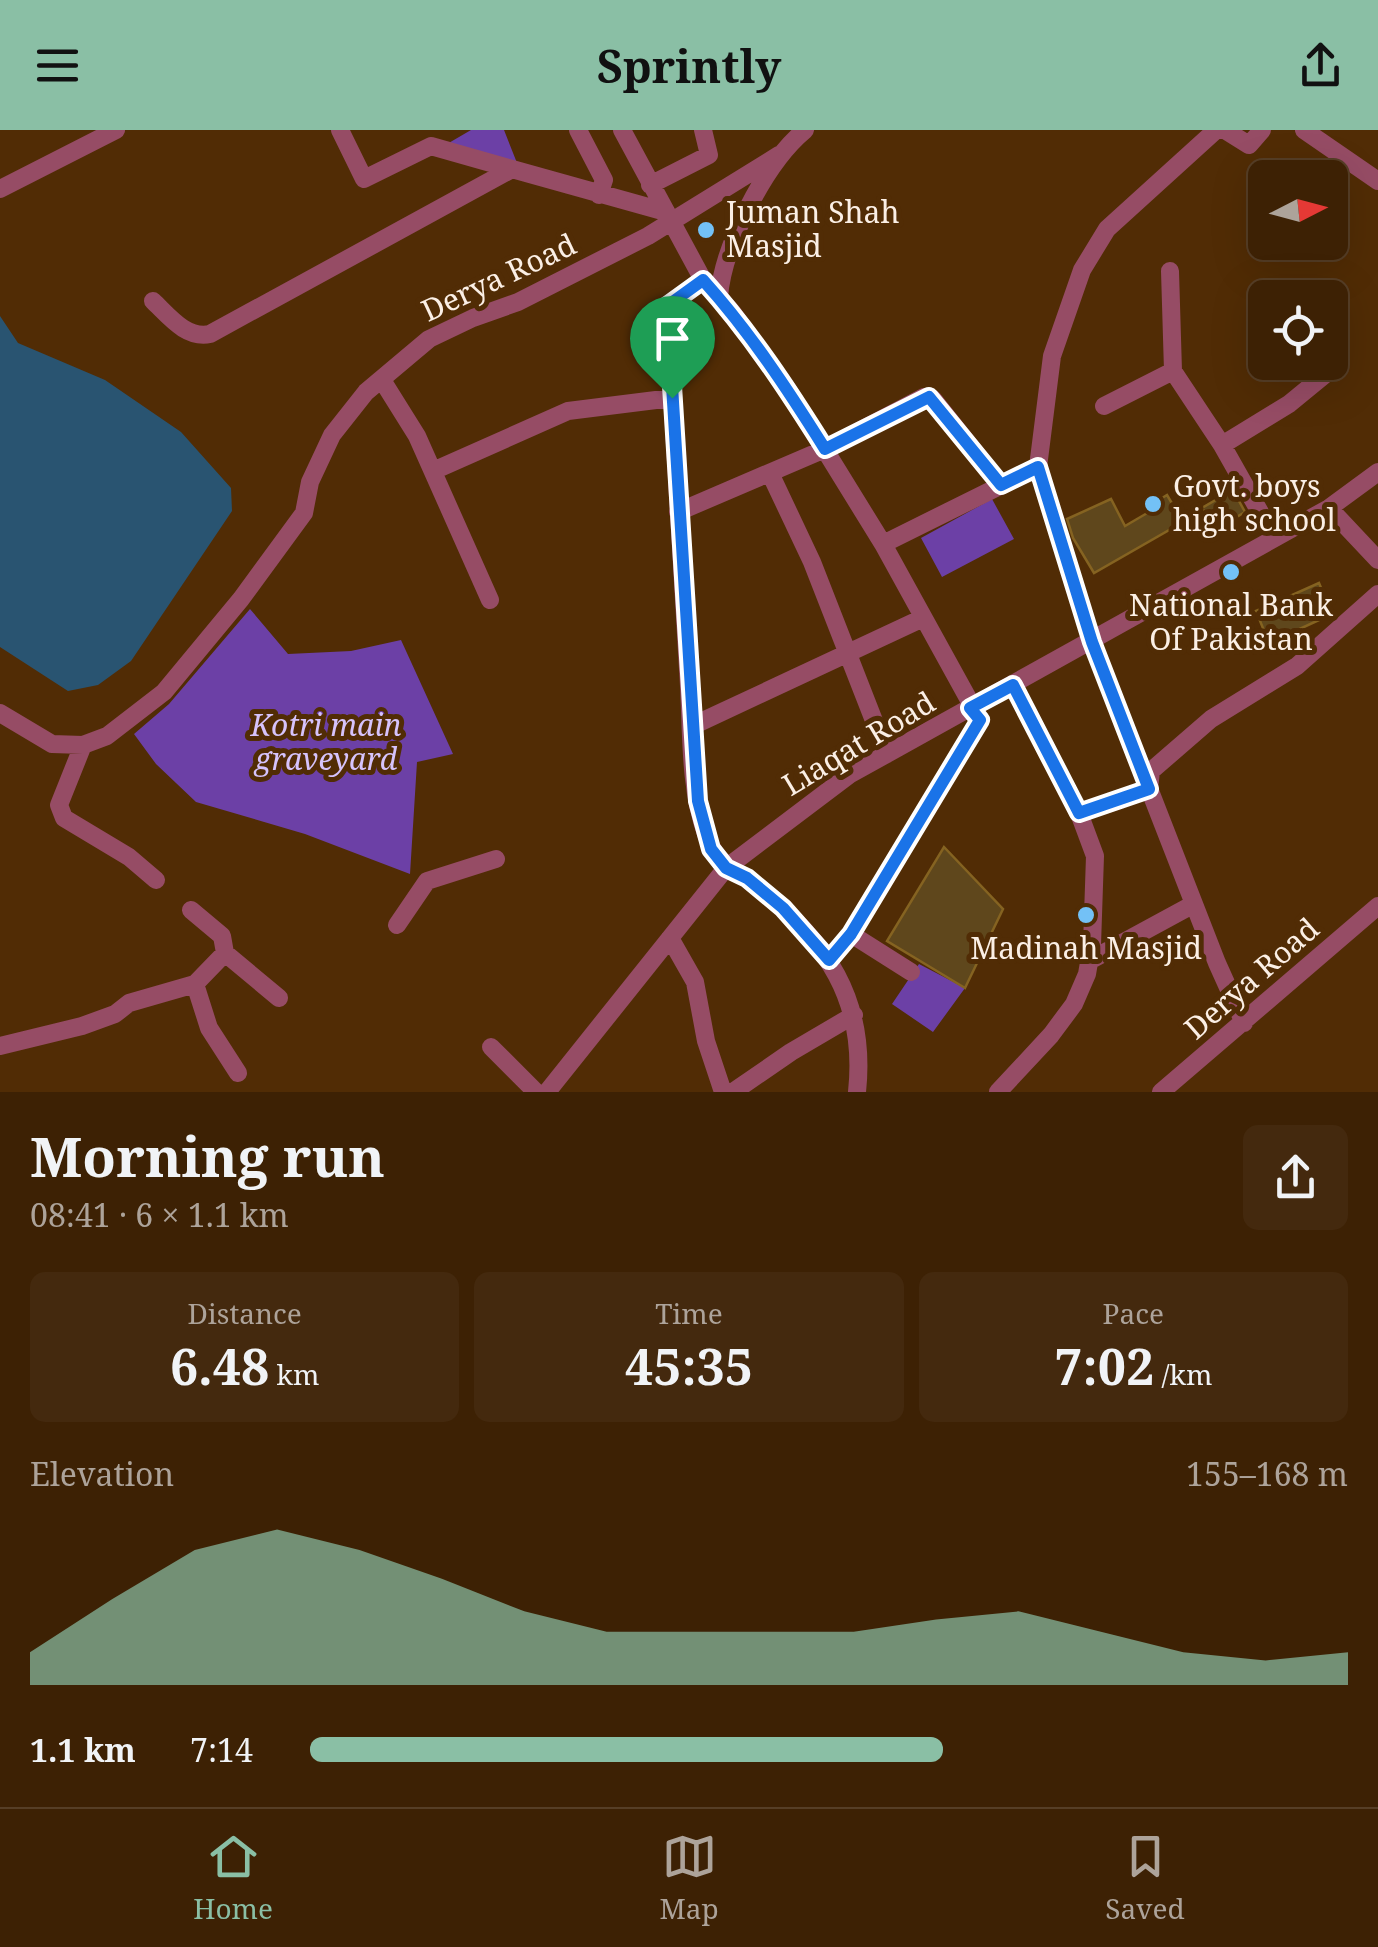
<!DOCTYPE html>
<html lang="en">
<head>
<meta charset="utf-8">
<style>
	:root { --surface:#3d2104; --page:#44290e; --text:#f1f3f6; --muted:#ada39a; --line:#563e26; --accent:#8abfa5 }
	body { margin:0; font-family:"Noto Serif",serif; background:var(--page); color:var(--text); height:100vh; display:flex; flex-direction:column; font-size:38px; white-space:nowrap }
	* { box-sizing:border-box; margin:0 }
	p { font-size:32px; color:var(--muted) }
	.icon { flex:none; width:55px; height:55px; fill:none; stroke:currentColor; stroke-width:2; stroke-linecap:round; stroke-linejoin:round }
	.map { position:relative; height:962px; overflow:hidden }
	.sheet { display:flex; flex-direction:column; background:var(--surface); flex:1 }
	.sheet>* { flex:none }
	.needle { width:65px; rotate:84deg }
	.buttons { position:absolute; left:1248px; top:30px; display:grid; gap:20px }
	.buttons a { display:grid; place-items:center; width:100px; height:100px; border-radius:15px; background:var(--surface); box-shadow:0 10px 40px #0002,0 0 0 2px var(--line); font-size:50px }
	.pin { position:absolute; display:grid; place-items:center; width:85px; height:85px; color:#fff; margin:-102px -42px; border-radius:50% 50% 50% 0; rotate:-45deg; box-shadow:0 0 10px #0007 }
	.pin .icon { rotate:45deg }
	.round { display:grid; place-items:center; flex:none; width:105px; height:105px; border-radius:15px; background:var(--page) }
	.overview { display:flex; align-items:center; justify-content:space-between; height:170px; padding:0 30px }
	h1 { font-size:55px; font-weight:700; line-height:75px }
	.metrics { display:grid; grid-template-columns:repeat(3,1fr); gap:15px; height:170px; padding:10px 30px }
	.metrics div { display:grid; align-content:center; border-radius:15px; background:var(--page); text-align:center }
	.metrics b { font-size:50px; font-weight:700 }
	.metrics small { font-size:28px; font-weight:400 }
	.metrics p { font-size:28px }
	.chart { height:280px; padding:20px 30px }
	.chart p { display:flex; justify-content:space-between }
	.chart svg { width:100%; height:180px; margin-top:10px; fill:var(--accent); opacity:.7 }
	ul { padding:0 30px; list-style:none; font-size:32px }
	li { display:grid; grid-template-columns:160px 120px 1fr; align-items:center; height:75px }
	li i { height:25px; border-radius:12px; background:var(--accent) }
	header { display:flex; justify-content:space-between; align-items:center; height:130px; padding:0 30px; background:var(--accent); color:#111; font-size:45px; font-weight:700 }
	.tabs { display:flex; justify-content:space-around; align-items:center; height:140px; border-top:2px solid var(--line); background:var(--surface); font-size:28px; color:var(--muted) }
	.tabs a { display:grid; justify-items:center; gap:5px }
	.tabs .current { color:var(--accent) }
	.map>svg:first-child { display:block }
	.green { fill:#6c40a6 }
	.water { fill:#295471 }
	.building { fill:#5f471c; stroke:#856321; stroke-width:2.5 }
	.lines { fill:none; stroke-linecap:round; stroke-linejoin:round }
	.minor { stroke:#964c65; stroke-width:18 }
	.route-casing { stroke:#fff; stroke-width:20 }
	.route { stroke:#1a73e8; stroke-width:12 }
	.poi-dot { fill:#73c1f6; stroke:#512c05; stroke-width:4 }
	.labels { text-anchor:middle; stroke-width:10; stroke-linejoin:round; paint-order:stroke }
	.poi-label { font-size:30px; fill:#fbefe5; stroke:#512c05; text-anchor:start }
	.street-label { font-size:30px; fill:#fbefe5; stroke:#512c05 }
	.park-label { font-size:30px; font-style:italic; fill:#d6c3fc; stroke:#512c05 }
</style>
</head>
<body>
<header><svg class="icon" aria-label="menu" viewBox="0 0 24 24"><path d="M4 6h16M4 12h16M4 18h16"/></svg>Sprintly<svg class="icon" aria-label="share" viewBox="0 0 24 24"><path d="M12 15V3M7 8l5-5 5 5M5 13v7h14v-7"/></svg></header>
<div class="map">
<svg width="1378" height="962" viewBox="0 0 1378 962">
	<rect width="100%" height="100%" fill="#512c05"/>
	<path class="green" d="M 471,0 L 504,0 L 517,33 L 447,14 Z
		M 992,369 L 1014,409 L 942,447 L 921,408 Z
		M 250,479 L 288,524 L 351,521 L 401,510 L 453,624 L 417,632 L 410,744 L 305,704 L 196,672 L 156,634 L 134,604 L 169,574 Z
		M 919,834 L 965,858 L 933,902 L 892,874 Z"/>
	<path class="water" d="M 0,186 L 18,213 L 105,250 L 181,302 L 231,358 L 232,381 L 131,531 L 98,555 L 68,561 L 0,517 Z"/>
	<path class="building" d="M 1233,360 L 1245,382 L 1216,399 L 1202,378 Z
		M 1167,365 L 1183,392 L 1094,443 L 1073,408 L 1067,389 L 1111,369 L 1125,396 L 1149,382 L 1146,378 Z
		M 1319,453 L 1332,484 L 1269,513 L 1256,481 Z
		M 944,717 L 1003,779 L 965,858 L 887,811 Z"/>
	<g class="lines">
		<path class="minor" d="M 340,0 L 364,49 L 431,16 L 512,39
			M 578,0 L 604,50 L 599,65
			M 622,0 L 703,150 L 732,182 L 788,260 L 883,414 L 980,590 L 851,804 L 829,830
			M 1216,0 L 1107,99 L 1082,140 L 1052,226 L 1038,337 L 1092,512 L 1217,833 L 1244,893
			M 1225,0 L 1249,15 L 1262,0
			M 1304,0 L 1378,51
			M 650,55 L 709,25 L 703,0
			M 0,59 L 116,0
			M 1170,141 L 1173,241 L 1222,315 L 1274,407
			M 703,150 L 667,176 C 673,297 680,418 688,539 C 692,592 688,654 706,704 C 717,737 733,736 757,756 C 826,812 867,869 857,962
			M 719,167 C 723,116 765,33 805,0
			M 153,171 C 169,186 186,209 210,204 L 512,39 L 666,82
			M 382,250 L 417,306 L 490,470
			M 1104,276 L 1173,241
			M 1222,315 L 1289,274 L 1339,233
			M 433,341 L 568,281 L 672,268
			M 770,343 L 812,432 L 887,624
			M 1329,378 L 1378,430
			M 678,382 L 825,319 L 924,267 L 933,269 L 1001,355
			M 883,414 L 1038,337
			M 1013,555 L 1079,683 L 1149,659 L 1151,641 L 1211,589 L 1297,536 L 1378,464
			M 0,583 L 52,614 L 83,615 L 107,606 L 164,562 L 241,469 L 304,383 L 310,352 L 332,305 L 366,262 L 429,209 L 473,188 L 518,172 L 648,106 L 779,25
			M 692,596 L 923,488
			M 83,615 L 59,675 L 64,688 L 129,727 L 156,750
			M 191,780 L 222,806 L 225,823 L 279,868
			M 397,795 L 427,751 L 496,729
			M 851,804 L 911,842
			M 670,808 L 695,852 L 706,911 L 723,962
			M 1089,831 L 1194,774
			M 195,854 L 209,898 L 238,943
			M 0,916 L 82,896 L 115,884 L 129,873 L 195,854 L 225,823
			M 491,917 L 536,962
			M 547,962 L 726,738 L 849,645 L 1329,378 L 1378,342
			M 733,962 L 791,922 L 854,885
			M 998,962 L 1051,905 L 1074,874 L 1087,844 L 1092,815 L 1095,726 L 1079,683
			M 1161,962 L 1378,776"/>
	</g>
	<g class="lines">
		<g class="route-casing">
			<path id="route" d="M 703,150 C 750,202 788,260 825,319 L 929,267 L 1001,355 L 1038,337 L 1092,512 L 1149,659 L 1079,683 L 1013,555 L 970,578 L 980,590 L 851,804 L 829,830 L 783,778 L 747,748 L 726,738 L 711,719 L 698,671 L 667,176 Z"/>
		</g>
		<use href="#route" class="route"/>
	</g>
	<g class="poi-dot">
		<circle cx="706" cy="100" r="10"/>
		<circle cx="1153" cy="374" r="10"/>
		<circle cx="1231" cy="442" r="10"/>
		<circle cx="1086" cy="785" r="10"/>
	</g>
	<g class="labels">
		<g class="poi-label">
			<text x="726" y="93">Juman Shah<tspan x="726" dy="34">Masjid</tspan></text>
			<text x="1173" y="367">Govt. boys<tspan x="1173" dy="34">high school</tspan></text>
			<text x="1231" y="486" text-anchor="middle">National Bank<tspan x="1231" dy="34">Of Pakistan</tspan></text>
			<text x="1086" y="829" text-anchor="middle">Madinah Masjid</text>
		</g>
		<g class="street-label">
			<text transform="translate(499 148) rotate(-25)" y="10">Derya Road</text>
			<text transform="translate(859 614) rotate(-31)" y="10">Liaqat Road</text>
			<text transform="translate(1252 849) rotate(-41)" y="10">Derya Road</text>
		</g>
		<g class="park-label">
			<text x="326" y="606">Kotri main<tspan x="326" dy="34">graveyard</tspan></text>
		</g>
	</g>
</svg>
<div class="buttons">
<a><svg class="needle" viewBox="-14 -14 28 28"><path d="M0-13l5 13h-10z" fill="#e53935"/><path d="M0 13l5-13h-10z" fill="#ada39a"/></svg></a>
<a><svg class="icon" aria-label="locate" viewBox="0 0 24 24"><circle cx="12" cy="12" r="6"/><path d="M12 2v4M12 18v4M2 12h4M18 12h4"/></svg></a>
</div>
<div class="pin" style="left:672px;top:268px;background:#1e9e55"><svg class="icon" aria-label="arrive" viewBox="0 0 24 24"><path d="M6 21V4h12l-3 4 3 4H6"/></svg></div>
</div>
<section class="sheet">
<div class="overview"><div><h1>Morning run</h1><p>08:41 · 6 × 1.1 km</p></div><a class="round"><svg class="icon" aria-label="share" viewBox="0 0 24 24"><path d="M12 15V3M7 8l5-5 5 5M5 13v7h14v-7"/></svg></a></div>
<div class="metrics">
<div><p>Distance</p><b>6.48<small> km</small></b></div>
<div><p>Time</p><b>45:35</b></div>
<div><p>Pace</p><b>7:02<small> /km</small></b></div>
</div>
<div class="chart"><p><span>Elevation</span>155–168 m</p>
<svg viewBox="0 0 160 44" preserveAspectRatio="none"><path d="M0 44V36L10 23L20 11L30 6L40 11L50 18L60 26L70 31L80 31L90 31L100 31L110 28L120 26L130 31L140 36L150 38L160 36V44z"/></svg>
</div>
<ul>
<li><b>1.1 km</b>7:14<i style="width:61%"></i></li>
</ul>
</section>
<nav class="tabs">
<a class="current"><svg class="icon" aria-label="home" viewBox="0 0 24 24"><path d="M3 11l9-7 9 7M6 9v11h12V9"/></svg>Home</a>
<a><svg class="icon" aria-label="map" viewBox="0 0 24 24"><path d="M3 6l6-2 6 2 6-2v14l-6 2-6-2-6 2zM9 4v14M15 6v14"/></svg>Map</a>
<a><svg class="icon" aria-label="saved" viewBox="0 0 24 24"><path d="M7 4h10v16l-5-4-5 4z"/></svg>Saved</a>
</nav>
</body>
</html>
